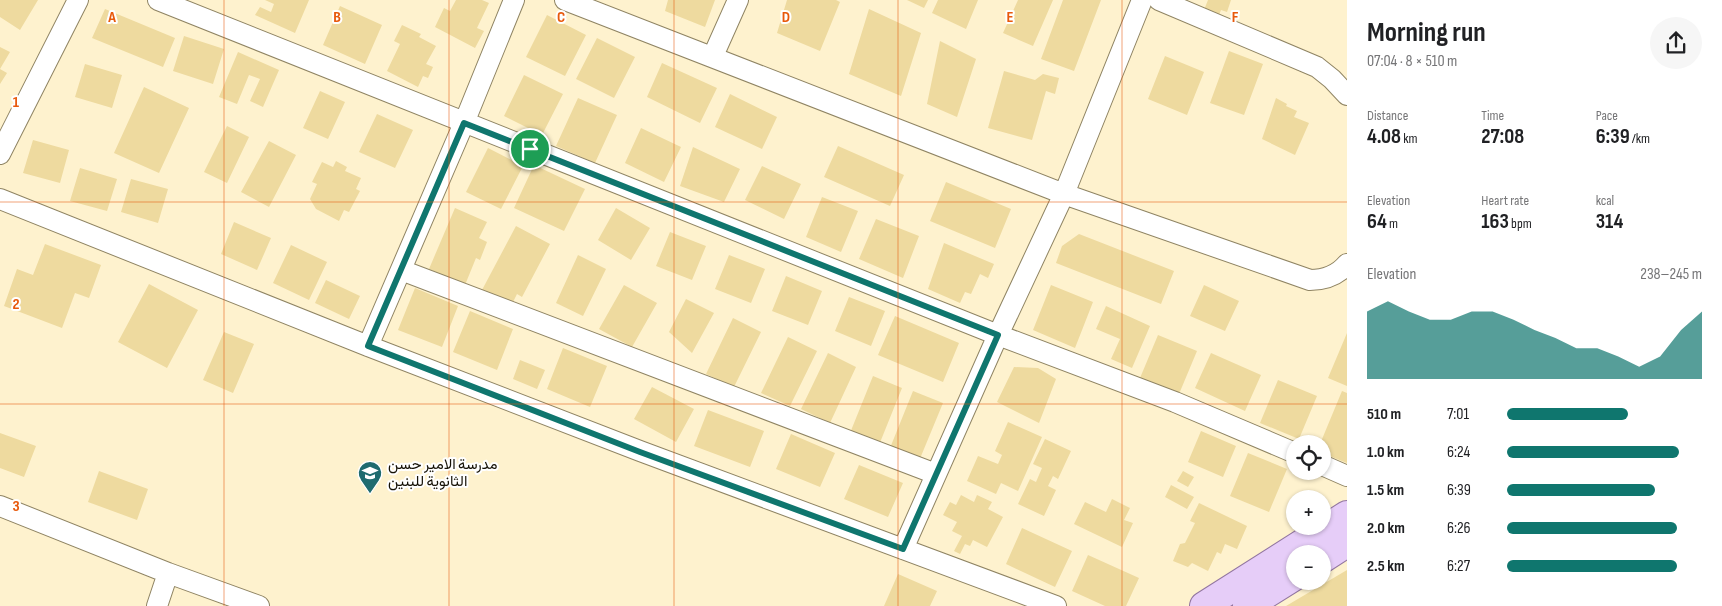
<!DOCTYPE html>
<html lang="en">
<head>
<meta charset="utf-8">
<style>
	:root { --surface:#fff; --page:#f6f6f6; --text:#202124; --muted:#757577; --accent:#0f766e }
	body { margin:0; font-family:"Sofia Sans Condensed",Vazirmatn,sans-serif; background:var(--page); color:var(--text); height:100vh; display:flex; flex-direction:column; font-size:19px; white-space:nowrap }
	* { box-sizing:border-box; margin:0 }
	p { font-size:16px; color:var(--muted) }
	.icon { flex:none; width:28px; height:28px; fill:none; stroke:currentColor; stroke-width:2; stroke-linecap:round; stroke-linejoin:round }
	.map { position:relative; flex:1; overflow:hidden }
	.sheet { display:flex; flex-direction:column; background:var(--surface); width:375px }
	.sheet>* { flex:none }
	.tools { position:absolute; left:1286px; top:435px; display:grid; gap:10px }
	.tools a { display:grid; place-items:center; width:45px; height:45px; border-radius:50%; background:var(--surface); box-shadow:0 1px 4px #0004; font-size:25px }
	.pin { position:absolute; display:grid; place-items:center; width:42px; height:42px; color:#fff; margin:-21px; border:2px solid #fff; border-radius:50%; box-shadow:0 1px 5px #0007 }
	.round { display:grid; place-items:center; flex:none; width:52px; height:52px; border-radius:26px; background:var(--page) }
	.summary { display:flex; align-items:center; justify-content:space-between; height:85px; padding:0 20px }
	h1 { font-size:28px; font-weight:700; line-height:38px }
	.metrics { display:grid; grid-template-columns:repeat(3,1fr); gap:8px; height:85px; padding:5px 20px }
	.metrics div { display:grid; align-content:center }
	.metrics b { font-size:21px; font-weight:700 }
	.metrics small { font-size:14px; font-weight:400 }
	.metrics p { font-size:14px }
	.chart { height:140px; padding:10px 20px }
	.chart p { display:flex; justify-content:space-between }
	.chart svg { width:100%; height:90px; margin-top:5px; fill:var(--accent); opacity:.7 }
	ul { padding:0 20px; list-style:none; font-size:16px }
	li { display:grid; grid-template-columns:80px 60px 1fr; align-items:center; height:38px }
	li i { height:12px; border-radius:6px; background:var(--accent) }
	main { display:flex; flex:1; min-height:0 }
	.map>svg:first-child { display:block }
	.building { fill:#eeda9f }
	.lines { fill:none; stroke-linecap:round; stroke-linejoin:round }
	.minor-casing { stroke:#8f8463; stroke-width:22 }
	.primary-casing { stroke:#9276a0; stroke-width:30 }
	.minor { stroke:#fff; stroke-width:20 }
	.primary { stroke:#e6cdf8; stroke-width:28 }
	.route-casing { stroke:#fff; stroke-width:10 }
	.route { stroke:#0f766e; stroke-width:6 }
	.grid { fill:none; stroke:#e8590c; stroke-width:1; stroke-opacity:0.55 }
	.labels { text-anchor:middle; stroke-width:4; stroke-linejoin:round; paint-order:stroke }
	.poi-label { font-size:15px; fill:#161206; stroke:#fff; text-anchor:start }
	.grid-label { font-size:16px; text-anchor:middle; font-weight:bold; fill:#e8590c; stroke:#fff; stroke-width:4; stroke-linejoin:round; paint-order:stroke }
</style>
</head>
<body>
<main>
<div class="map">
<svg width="1347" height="606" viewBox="0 0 1347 606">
	<rect width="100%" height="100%" fill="#fef2ce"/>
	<path class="building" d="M 0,0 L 38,0 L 20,30 L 0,17 Z
		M 265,0 L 309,0 L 295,33 L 255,15 L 260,7 L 271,12 L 274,4 Z
		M 456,0 L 482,0 L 489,3 L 477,28 L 484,31 L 475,48 L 435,27 L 444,8 L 450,11 Z
		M 668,0 L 715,0 L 705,27 L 665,11 Z
		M 787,0 L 836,0 L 840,2 L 820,51 L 777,33 Z
		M 907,0 L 928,0 L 924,8 Z
		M 938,0 L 978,0 L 966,29 L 932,13 Z
		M 1018,0 L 1053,0 L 1033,46 L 1003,33 Z
		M 1063,0 L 1101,0 L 1074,71 L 1041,59 Z
		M 1208,0 L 1231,0 L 1227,12 L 1221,10 L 1219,15 L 1204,10 Z
		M 340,6 L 382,25 L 365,64 L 323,45 Z
		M 105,9 L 175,38 L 163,67 L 92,38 Z
		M 869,9 L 921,33 L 901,96 L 849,74 Z
		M 547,15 L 586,35 L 565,76 L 526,57 Z
		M 402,25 L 421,34 L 419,37 L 436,46 L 426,64 L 433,67 L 428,78 L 423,76 L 418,87 L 387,71 L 400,44 L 394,41 Z
		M 184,36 L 224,49 L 213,84 L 173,71 Z
		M 597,38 L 635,57 L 614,98 L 576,79 Z
		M 940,41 L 976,59 L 957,117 L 927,104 Z
		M 0,47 L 10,52 L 0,69 L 7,73 L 0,84 Z
		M 1229,51 L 1263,64 L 1244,115 L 1210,103 Z
		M 238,52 L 279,70 L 263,107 L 250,101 L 260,79 L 249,75 L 237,104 L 219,97 Z
		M 1165,56 L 1204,72 L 1187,115 L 1148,99 Z
		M 662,63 L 717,88 L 700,123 L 647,97 Z
		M 85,64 L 122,75 L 112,108 L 75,97 Z
		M 1004,71 L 1035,80 L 1043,74 L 1059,78 L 1055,94 L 1046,91 L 1032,140 L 988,128 Z
		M 524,75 L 563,94 L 542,135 L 504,116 Z
		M 144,87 L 189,108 L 159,173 L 114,153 Z
		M 320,91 L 345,102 L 328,139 L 303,128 Z
		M 730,94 L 777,117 L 762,149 L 715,127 Z
		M 578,98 L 617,115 L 595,163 L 556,146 Z
		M 1276,98 L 1287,104 L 1286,106 L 1297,111 L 1294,117 L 1309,123 L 1295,155 L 1262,139 Z
		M 377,114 L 413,130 L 395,168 L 359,152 Z
		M 227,126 L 249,137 L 227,183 L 204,172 Z
		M 641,128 L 681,147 L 664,182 L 625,163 Z
		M 33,140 L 69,150 L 60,183 L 23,173 Z
		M 269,141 L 296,155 L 269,207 L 241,192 Z
		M 838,146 L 904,175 L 890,206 L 824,177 Z
		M 693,147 L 740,169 L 724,202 L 680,186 Z
		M 488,148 L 523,166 L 501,209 L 466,192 Z
		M 336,161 L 347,167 L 345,171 L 361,178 L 356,189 L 360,191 L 349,212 L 344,210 L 339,221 L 316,209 L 310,199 L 317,184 L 312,182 L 322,162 L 333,167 Z
		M 534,165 L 585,189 L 564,231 L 514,208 Z
		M 762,166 L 801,184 L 784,219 L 745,200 Z
		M 80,168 L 117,179 L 107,211 L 70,201 Z
		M 131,179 L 168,189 L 158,223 L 121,212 Z
		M 946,182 L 1011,209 L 995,248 L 930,221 Z
		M 822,197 L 858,211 L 841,252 L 806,237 Z
		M 455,208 L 487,222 L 479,238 L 487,242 L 480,260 L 476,258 L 465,285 L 429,269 Z
		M 616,208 L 650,228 L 631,260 L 598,240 Z
		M 876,219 L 919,236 L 903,278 L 859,259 Z
		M 234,222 L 271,238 L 257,270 L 221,254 Z
		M 516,226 L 550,244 L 522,297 L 517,294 L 511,306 L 482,290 Z
		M 670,232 L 706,246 L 692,280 L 656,266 Z
		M 1079,234 L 1174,271 L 1161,304 L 1056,263 L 1062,246 Z
		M 944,243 L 994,264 L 988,278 L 980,274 L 971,294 L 965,292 L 960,303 L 928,289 Z
		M 45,244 L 101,265 L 89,298 L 75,293 L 62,328 L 4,306 L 17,269 L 33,275 Z
		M 291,245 L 327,262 L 309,300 L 273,283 Z
		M 578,255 L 606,269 L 583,316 L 556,303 Z
		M 729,255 L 765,269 L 751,303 L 715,289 Z
		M 786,276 L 822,291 L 808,325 L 772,311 Z
		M 326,280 L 360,296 L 349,319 L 315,303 Z
		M 149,284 L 198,310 L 167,368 L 118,342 Z
		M 624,285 L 657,303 L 632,347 L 599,329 Z
		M 1051,285 L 1093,302 L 1075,348 L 1033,330 Z
		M 1204,285 L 1239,301 L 1225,331 L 1190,316 Z
		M 415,288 L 458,306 L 442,347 L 398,330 Z
		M 849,297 L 885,311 L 871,346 L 835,331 Z
		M 686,299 L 714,313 L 692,353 L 669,332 Z
		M 1106,306 L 1150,326 L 1132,368 L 1111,359 L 1120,339 L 1096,329 Z
		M 470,311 L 513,329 L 497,370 L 453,352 Z
		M 895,316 L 959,343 L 943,382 L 878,355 Z
		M 733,318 L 761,332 L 734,387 L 706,374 Z
		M 224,332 L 254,344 L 233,393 L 203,380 Z
		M 1347,333 L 1347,386 L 1328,378 Z
		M 1158,335 L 1197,351 L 1179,394 L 1140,378 Z
		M 788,337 L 817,351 L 790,406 L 761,393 Z
		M 563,348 L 607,366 L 590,407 L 547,389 Z
		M 828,353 L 856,367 L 830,423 L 801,409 Z
		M 1211,353 L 1261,375 L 1245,411 L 1195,388 Z
		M 520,360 L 545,370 L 537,389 L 513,379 Z
		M 1014,367 L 1038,368 L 1056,379 L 1039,423 L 997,402 Z
		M 873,376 L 902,388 L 879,445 L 850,433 Z
		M 1278,380 L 1317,396 L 1299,439 L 1260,423 Z
		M 652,387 L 694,409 L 676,442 L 634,419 Z
		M 913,391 L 943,403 L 919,461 L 890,448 Z
		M 1342,391 L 1347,393 L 1347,463 L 1322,453 L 1322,444 L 1320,444 Z
		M 708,410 L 764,431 L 750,467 L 694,446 Z
		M 1008,422 L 1042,437 L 1018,491 L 1001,483 L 996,494 L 967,481 L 978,456 L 998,464 L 1002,455 L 995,451 Z
		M 1201,431 L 1236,446 L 1223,477 L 1188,462 Z
		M 0,433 L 36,446 L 24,477 L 0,468 Z
		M 791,434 L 835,453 L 820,487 L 776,469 Z
		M 1045,439 L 1071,451 L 1058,479 L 1053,476 L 1048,486 L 1056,490 L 1044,516 L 1018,504 L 1030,479 L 1036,482 L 1042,468 L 1033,464 Z
		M 1248,453 L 1287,469 L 1269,512 L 1230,496 Z
		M 859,465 L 903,483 L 888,517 L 844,499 Z
		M 99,471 L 148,489 L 137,520 L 88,502 Z
		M 1183,471 L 1194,477 L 1188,487 L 1177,481 Z
		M 1171,485 L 1194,497 L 1187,509 L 1165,497 Z
		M 961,495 L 974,502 L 977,495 L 992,502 L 988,509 L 1003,517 L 987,547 L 973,540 L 970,546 L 965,544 L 960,554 L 954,551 L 962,536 L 952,531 L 957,522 L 943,515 L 950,502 L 956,505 Z
		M 1112,499 L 1130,508 L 1124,520 L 1133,523 L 1122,547 L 1074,524 L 1085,502 L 1106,512 Z
		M 1199,503 L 1247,526 L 1237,549 L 1225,544 L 1221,554 L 1217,552 L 1208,571 L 1192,563 L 1188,567 L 1173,561 L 1180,544 L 1185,543 L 1195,523 L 1190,521 Z
		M 1022,528 L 1072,551 L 1055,587 L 1006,564 Z
		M 1088,555 L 1139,578 L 1126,606 L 1105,606 L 1072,591 Z
		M 1347,570 L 1347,606 L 1286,606 Z
		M 898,574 L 937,591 L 930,606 L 884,606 Z"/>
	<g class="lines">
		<g class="minor-casing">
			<path id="minor" d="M 158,0 L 998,335 L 1175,402 L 1295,453
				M 565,0 L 1064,194 L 1310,280 C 1325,280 1337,276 1347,264
				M 1159,0 L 1317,67 L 1332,79 L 1347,95
				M 713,56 L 738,0
				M 0,154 L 78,0
				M 0,199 L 368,346 L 640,451 L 1056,606
				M 401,270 L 936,474
				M 368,346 L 464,123 L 514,0
				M 1322,465 L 1347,476
				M 0,506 L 168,573 L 259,606
				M 903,549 L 998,335 L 1064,194 L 1142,0
				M 157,606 L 168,573"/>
		</g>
		<g class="primary-casing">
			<path id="primary" d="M 1322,559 L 1347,543
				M 1204,606 L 1347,515
				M 1247,606 L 1295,576"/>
		</g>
		<use href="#minor" class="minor"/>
		<use href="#primary" class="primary"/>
	</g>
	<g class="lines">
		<g class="route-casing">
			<path id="route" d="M 464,123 L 998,335 L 903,549 L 640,452 L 368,346 Z"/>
		</g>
		<use href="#route" class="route"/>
	</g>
	<path class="grid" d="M 224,0 L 224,606M 449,0 L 449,606M 674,0 L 674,606M 898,0 L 898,606M 1122,0 L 1122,606M 0,202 L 1347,202M 0,404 L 1347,404"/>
	<defs>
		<g id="school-pin" transform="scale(1.25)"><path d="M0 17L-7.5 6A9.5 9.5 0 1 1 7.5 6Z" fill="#1f6b6f" stroke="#fff"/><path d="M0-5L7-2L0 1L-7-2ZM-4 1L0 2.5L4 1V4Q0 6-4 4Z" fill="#fff"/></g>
	</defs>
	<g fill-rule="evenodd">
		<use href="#school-pin" x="370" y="473"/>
	</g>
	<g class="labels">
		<g class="poi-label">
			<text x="388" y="469">مدرسة الامير حسن<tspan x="388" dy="17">الثانوية للبنين</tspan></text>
		</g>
	</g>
	<g class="grid-label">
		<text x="112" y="22">A</text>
		<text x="337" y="22">B</text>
		<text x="561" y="22">C</text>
		<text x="786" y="22">D</text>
		<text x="1010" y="22">E</text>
		<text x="1235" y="22">F</text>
		<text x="16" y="107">1</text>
		<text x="16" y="309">2</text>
		<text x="16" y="511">3</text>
	</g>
</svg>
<div class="tools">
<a><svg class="icon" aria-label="locate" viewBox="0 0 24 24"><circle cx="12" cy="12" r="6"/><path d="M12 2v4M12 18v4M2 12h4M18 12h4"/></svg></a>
<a>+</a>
<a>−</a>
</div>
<div class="pin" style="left:530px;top:149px;background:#1e9e55"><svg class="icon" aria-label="arrive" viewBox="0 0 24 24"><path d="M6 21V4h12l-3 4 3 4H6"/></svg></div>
</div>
<section class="sheet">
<div class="summary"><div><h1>Morning run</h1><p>07:04 · 8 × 510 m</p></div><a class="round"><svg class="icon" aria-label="share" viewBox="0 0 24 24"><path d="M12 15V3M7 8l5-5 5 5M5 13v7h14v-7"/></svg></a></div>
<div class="metrics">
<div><p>Distance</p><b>4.08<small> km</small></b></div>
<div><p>Time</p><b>27:08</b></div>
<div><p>Pace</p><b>6:39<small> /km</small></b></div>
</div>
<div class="metrics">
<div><p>Elevation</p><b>64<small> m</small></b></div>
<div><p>Heart rate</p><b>163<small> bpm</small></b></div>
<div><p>kcal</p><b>314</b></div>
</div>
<div class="chart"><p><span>Elevation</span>238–245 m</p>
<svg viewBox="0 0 160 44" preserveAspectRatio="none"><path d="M0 44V11L10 6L20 11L30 15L40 15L50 11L60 11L70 15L80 20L90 24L100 29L110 29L120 33L130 38L140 33L150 20L160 11V44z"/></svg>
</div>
<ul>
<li><b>510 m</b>7:01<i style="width:62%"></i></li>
<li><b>1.0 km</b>6:24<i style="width:88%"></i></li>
<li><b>1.5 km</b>6:39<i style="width:76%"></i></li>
<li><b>2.0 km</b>6:26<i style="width:87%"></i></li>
<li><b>2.5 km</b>6:27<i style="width:87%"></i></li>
</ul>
</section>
</main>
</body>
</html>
